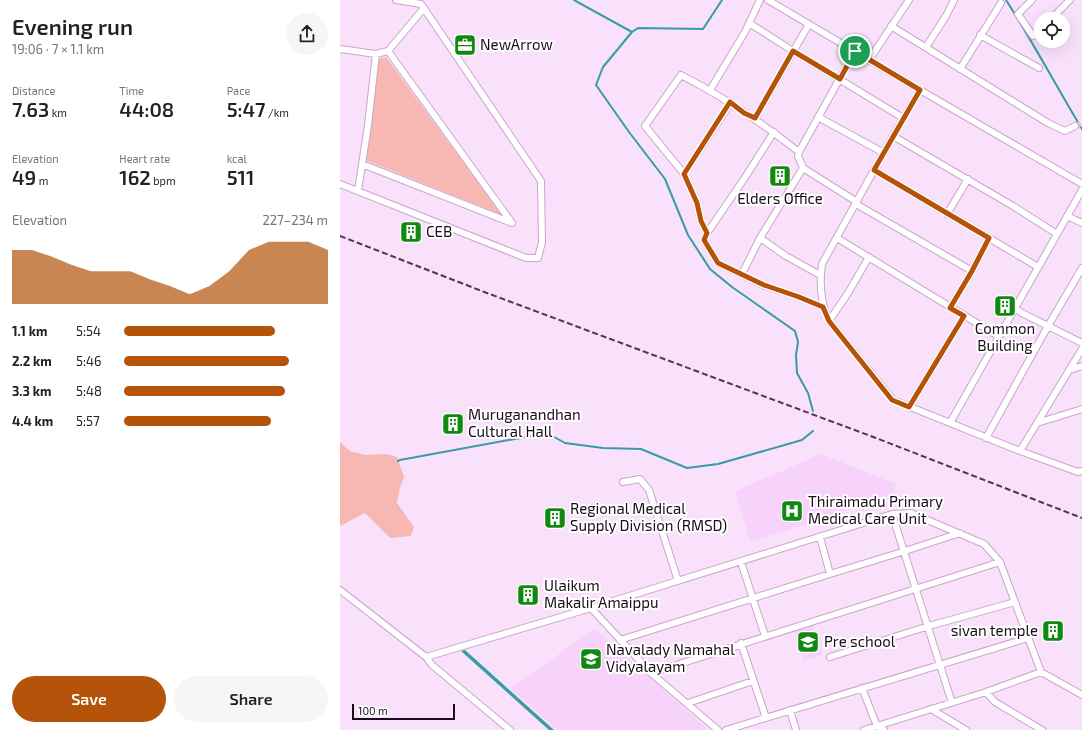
<!DOCTYPE html>
<html lang="en">
<head>
<meta charset="utf-8">
<style>
	:root { --surface:#fff; --page:#f6f6f6; --text:#202124; --muted:#757577; --accent:#b45309 }
	body { margin:0; font-family:"Exo 2",sans-serif; background:var(--page); color:var(--text); height:100vh; display:flex; flex-direction:column; font-size:15px; white-space:nowrap }
	* { box-sizing:border-box; margin:0 }
	p { font-size:13px; color:var(--muted) }
	.icon { flex:none; width:22px; height:22px; fill:none; stroke:currentColor; stroke-width:2; stroke-linecap:round; stroke-linejoin:round }
	.map { position:relative; flex:1; overflow:hidden }
	.drawer { display:flex; flex-direction:column; background:var(--surface); width:340px }
	.drawer>* { flex:none }
	.tools { position:absolute; left:694px; top:12px; display:grid; gap:8px }
	.tools a { display:grid; place-items:center; width:36px; height:36px; border-radius:50%; background:var(--surface); box-shadow:0 4px 16px #0002; font-size:20px }
	.scale { position:absolute; left:12px; bottom:10px; width:103px; box-sizing:border-box; padding-left:4px; border:2px solid #1a0c1b; border-top:0; font-size:11px; line-height:14px; white-space:nowrap; color:#1a0c1b; -webkit-text-stroke:3px #fff; paint-order:stroke }
	.pin { position:absolute; display:grid; place-items:center; width:34px; height:34px; color:#fff; margin:-17px; border:2px solid #fff; border-radius:50%; box-shadow:0 1px 4px #0007 }
	.round { display:grid; place-items:center; flex:none; width:42px; height:42px; border-radius:21px; background:var(--page) }
	.headline { display:flex; align-items:center; justify-content:space-between; height:68px; padding:0 12px }
	h1 { font-size:22px; font-weight:600; line-height:30px }
	.metrics { display:grid; grid-template-columns:repeat(3,1fr); gap:6px; height:68px; padding:4px 12px }
	.metrics div { display:grid; align-content:center }
	.metrics b { font-size:20px; font-weight:600 }
	.metrics small { font-size:11px; font-weight:400 }
	.metrics p { font-size:11px }
	.chart { height:112px; padding:8px 12px }
	.chart p { display:flex; justify-content:space-between }
	.chart svg { width:100%; height:72px; margin-top:4px; fill:var(--accent); opacity:.7 }
	.action { display:flex; gap:8px; margin-top:auto; padding:8px 12px }
	.action a { flex:1; height:46px; border-radius:24px; background:var(--accent); color:#fff; font-size:16px; font-weight:600; line-height:46px; text-align:center }
	.action a+a { background:var(--page); color:var(--text) }
	ul { padding:0 12px; list-style:none; font-size:13px }
	li { display:grid; grid-template-columns:64px 48px 1fr; align-items:center; height:30px }
	li i { height:10px; border-radius:5px; background:var(--accent) }
	main { display:flex; flex:1; min-height:0 }
	.map>svg:first-child { display:block }
	.built { fill:#f7d3fc }
	.green { fill:#f7b8b4 }
	.water { fill:#379ca4 }
	.lines { fill:none; stroke-linecap:round; stroke-linejoin:round }
	.stream { stroke:#379ca4; stroke-width:2 }
	.street-tunnel { stroke:#d8c1da; stroke-width:6; stroke-dasharray:6 3; stroke-linecap:butt }
	.street-casing { stroke:#caa4ce; stroke-width:8 }
	.street { stroke:#fff; stroke-width:6 }
	.rail { stroke:#4a3a4b; stroke-width:2; stroke-dasharray:6 3; stroke-linecap:butt }
	.route-casing { stroke:#fff; stroke-width:8 }
	.route { stroke:#b45309; stroke-width:5 }
	.labels { text-anchor:middle; stroke-width:4; stroke-linejoin:round; paint-order:stroke }
	.poi-label { font-size:15px; fill:#1a0c1b; stroke:#fff; text-anchor:start }
</style>
</head>
<body>
<main>
<section class="drawer">
<div class="headline"><div><h1>Evening run</h1><p>19:06 · 7 × 1.1 km</p></div><a class="round"><svg class="icon" aria-label="share" viewBox="0 0 24 24"><path d="M12 15V3M7 8l5-5 5 5M5 13v7h14v-7"/></svg></a></div>
<div class="metrics">
<div><p>Distance</p><b>7.63<small> km</small></b></div>
<div><p>Time</p><b>44:08</b></div>
<div><p>Pace</p><b>5:47<small> /km</small></b></div>
</div>
<div class="metrics">
<div><p>Elevation</p><b>49<small> m</small></b></div>
<div><p>Heart rate</p><b>162<small> bpm</small></b></div>
<div><p>kcal</p><b>511</b></div>
</div>
<div class="chart"><p><span>Elevation</span>227–234 m</p>
<svg viewBox="0 0 160 44" preserveAspectRatio="none"><path d="M0 44V11L10 11L20 15L30 20L40 24L50 24L60 24L70 29L80 33L90 38L100 33L110 24L120 11L130 6L140 6L150 6L160 11V44z"/></svg>
</div>
<ul>
<li><b>1.1 km</b>5:54<i style="width:74%"></i></li>
<li><b>2.2 km</b>5:46<i style="width:81%"></i></li>
<li><b>3.3 km</b>5:48<i style="width:79%"></i></li>
<li><b>4.4 km</b>5:57<i style="width:72%"></i></li>
</ul>
<div class="action"><a>Save</a><a>Share</a></div>
</section>
<div class="map">
<svg width="742" height="730" viewBox="0 0 742 730">
	<rect width="100%" height="100%" fill="#f9e1fc"/>
	<path class="built" d="M 481,454 L 556,484 L 554,493 L 446,531 L 410,541 L 395,491 Z
		M 473,624 L 482,655 L 464,661 L 454,630 Z
		M 255,629 L 369,730 L 217,730 L 170,688 Z"/>
	<path class="green" d="M 46,57 L 162,215 L 25,160 L 38,59 Z
		M 0,442 L 10,451 L 26,455 L 47,454 L 57,457 L 64,477 L 59,491 L 57,503 L 74,527 L 71,536 L 50,538 L 25,513 L 0,526 Z"/>
	<path class="water" d="M 125,650 L 214,730 L 209,730 L 121,651 Z"/>
	<g class="lines">
		<path class="stream" d="M 234,0 L 292,32 L 263,67 L 256,85 L 289,132 L 325,179 L 348,235 L 370,269 L 392,287 L 455,331 L 458,342 L 456,355 L 457,373 L 468,393 L 473,411
			M 666,0 C 693,42 716,86 742,129
			M 292,32 L 298,28 L 363,29 L 382,0
			M 58,461 L 60,460 L 207,433 L 225,443 L 263,448 L 301,449 L 347,468 L 378,464 L 462,440 L 473,431"/>
		<path class="street-tunnel" d="M 735,126 L 742,123"/>
		<g class="street-casing">
			<path id="street" d="M 428,0 L 580,90 L 742,184
				M 692,0 L 678,14 L 693,36 L 701,29
				M 711,19 L 730,0
				M 409,23 L 453,51 L 563,118
				M 551,26 L 708,123 L 725,131 L 735,126
				M 640,35 L 699,68
				M 586,47 L 606,16 L 614,0
				M 0,49 L 36,54 L 48,51 L 172,223 L 22,164
				M 48,51 L 84,8
				M 515,51 L 459,152 L 458,156 L 463,168 L 517,202
				M 529,60 L 569,0
				M 620,69 L 661,3
				M 370,90 L 405,32 L 420,0
				M 580,90 L 553,136 L 482,264 C 479,284 481,303 489,321 L 553,400 L 680,451 L 738,472 L 742,471
				M 478,117 L 544,153
				M 415,118 L 469,24
				M 434,132 L 404,179 L 367,233 L 364,240 L 378,263 L 423,285 L 459,297 L 483,307
				M 553,136 L 673,206 L 717,234
				M 534,170 L 698,267
				M 344,174 L 391,102
				M 0,184 L 186,258 L 198,258 L 202,242 L 201,181 L 81,4 L 56,0
				M 18,191 L 28,125 L 36,54
				M 516,204 L 632,271
				M 607,214 L 628,179
				M 727,216 L 742,223
				M 367,233 L 361,221 L 357,203 L 344,174 L 305,126 L 341,75 C 384,97 421,122 459,152
				M 420,238 L 446,256 L 480,275
				M 497,238 L 658,336
				M 402,274 L 420,238 L 463,168
				M 610,308 L 632,271 L 649,238
				M 675,308 L 682,313 L 742,343
				M 489,321 L 508,293 L 529,257
				M 729,370 L 742,366
				M 569,407 L 624,316
				M 610,423 L 742,190
				M 697,423 L 742,409
				M 646,438 L 708,326 L 742,268
				M 680,451 L 742,349
				M 283,482 L 300,479 L 309,490 L 338,581
				M 552,514 L 612,703
				M 480,537 L 490,574
				M 401,562 L 425,636
				M 0,590 L 86,657 L 92,665 L 170,730
				M 251,608 L 311,673 L 378,730
				M 280,640 L 490,574 L 565,551 L 620,533
				M 401,643 L 426,718
				M 86,657 L 251,608 L 552,514 L 571,513 L 644,544 L 660,562 L 701,672 L 742,695
				M 490,657 L 589,626 L 675,602
				M 311,673 C 427,635 544,600 660,562
				M 522,688 L 537,726 L 544,730
				M 646,692 L 655,702 L 702,730
				M 348,703 L 413,681
				M 591,709 L 626,730
				M 450,710 L 456,730
				M 386,730 L 688,638
				M 524,730 L 646,692 L 701,672"/>
		</g>
		<use href="#street" class="street"/>
		<path class="rail" d="M 0,236 L 147,293 L 536,438 L 742,518"/>
	</g>
	<g class="lines">
		<g class="route-casing">
			<path id="route" d="M 453,51 L 500,79 L 515,51 L 580,90 L 534,170 L 649,238 L 632,271 L 610,308 L 624,316 L 569,407 L 552,400 L 489,321 L 483,307 L 459,297 L 424,285 L 378,263 L 364,240 L 367,233 L 361,221 L 357,203 L 344,174 L 390,102 L 404,113 L 415,118 Z"/>
		</g>
		<use href="#route" class="route"/>
	</g>
	<defs>
		<g id="office-square" transform="scale(1.15)"><rect x="-9" y="-9" width="18" height="18" rx="4" fill="#0f890f" stroke="#fff"/><path d="M-6-3h4V-5.5h4V-3h4V5H-6ZM-1-4.5V-3h2v-1.5ZM-6 0V1H6V0Z" fill="#fff"/></g>
		<g id="building-square" transform="scale(1.15)"><rect x="-9" y="-9" width="18" height="18" rx="4" fill="#0f890f" stroke="#fff"/><path d="M-4-6H4V6H1V3H-1V6H-4ZM-2.5-4.3h1.7v1.8h-1.7ZM.8-4.3h1.7v1.8H.8ZM-2.5-1h1.7V.8h-1.7ZM.8-1h1.7V.8H.8Z" fill="#fff"/></g>
		<g id="hospital-square" transform="scale(1.15)"><rect x="-9" y="-9" width="18" height="18" rx="4" fill="#0f890f" stroke="#fff"/><path d="M-5-5h3v3.5h4V-5h3V5h-3V1.5h-4V5h-3Z" fill="#fff"/></g>
		<g id="school-square" transform="scale(1.15)"><rect x="-9" y="-9" width="18" height="18" rx="4" fill="#0f890f" stroke="#fff"/><path d="M0-5L7-2L0 1L-7-2ZM-4 1L0 2.5L4 1V4Q0 6-4 4Z" fill="#fff"/></g>
	</defs>
	<g fill-rule="evenodd">
		<use href="#office-square" x="125" y="45"/>
		<use href="#building-square" x="440" y="176"/>
		<use href="#building-square" x="71" y="232"/>
		<use href="#building-square" x="665" y="306"/>
		<use href="#building-square" x="113" y="424"/>
		<use href="#hospital-square" x="452" y="511"/>
		<use href="#building-square" x="215" y="518"/>
		<use href="#building-square" x="188" y="595"/>
		<use href="#building-square" x="713" y="631"/>
		<use href="#school-square" x="468" y="642"/>
		<use href="#school-square" x="251" y="659"/>
	</g>
	<g class="labels">
		<g class="poi-label">
			<text x="140" y="50">NewArrow</text>
			<text x="440" y="204" text-anchor="middle">Elders Office</text>
			<text x="86" y="237">CEB</text>
			<text x="665" y="334" text-anchor="middle">Common<tspan x="665" dy="17">Building</tspan></text>
			<text x="128" y="420">Muruganandhan<tspan x="128" dy="17">Cultural Hall</tspan></text>
			<text x="468" y="507">Thiraimadu Primary<tspan x="468" dy="17">Medical Care Unit</tspan></text>
			<text x="230" y="514">Regional Medical<tspan x="230" dy="17">Supply Division (RMSD)</tspan></text>
			<text x="204" y="591">Ulaikum<tspan x="204" dy="17">Makalir Amaippu</tspan></text>
			<text x="698" y="636" text-anchor="end">sivan temple</text>
			<text x="484" y="647">Pre school</text>
			<text x="266" y="655">Navalady Namahal<tspan x="266" dy="17">Vidyalayam</tspan></text>
		</g>
	</g>
</svg>
<div class="tools">
<a><svg class="icon" aria-label="locate" viewBox="0 0 24 24"><circle cx="12" cy="12" r="6"/><path d="M12 2v4M12 18v4M2 12h4M18 12h4"/></svg></a>
</div>
<div class="scale">100 m</div>
<div class="pin" style="left:515px;top:51px;background:#1e9e55"><svg class="icon" aria-label="arrive" viewBox="0 0 24 24"><path d="M6 21V4h12l-3 4 3 4H6"/></svg></div>
</div>
</main>
</body>
</html>
